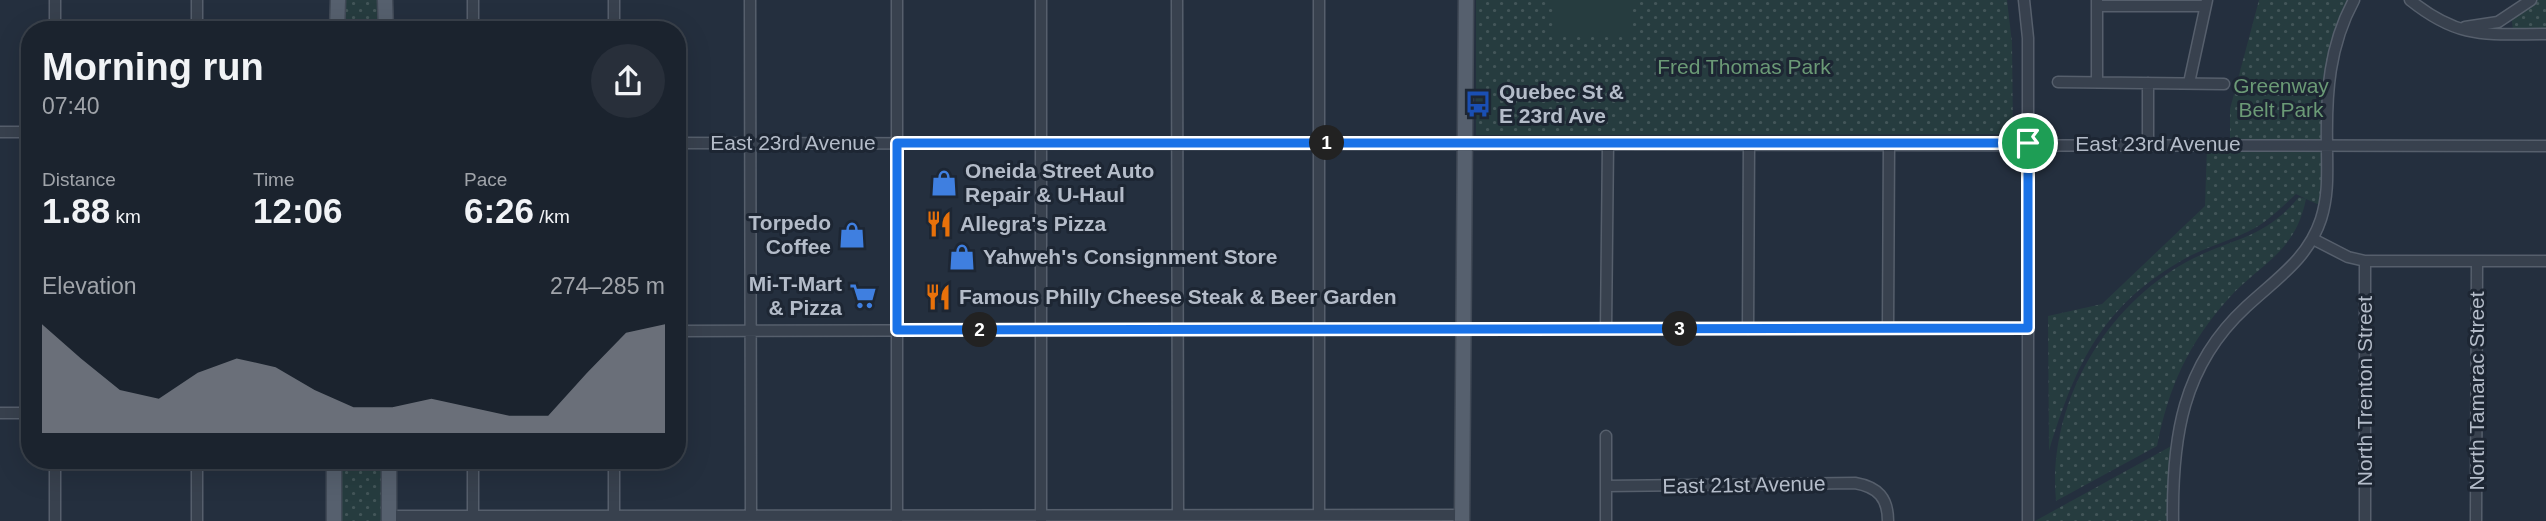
<!DOCTYPE html>
<html lang="en">
<head>
<meta charset="utf-8">
<style>
	:root { --surface:#1b232e; --page:#282f3a; --text:#f1f3f6; --muted:#a0a4aa; --line:#39404a; --accent:#8c9099 }
	body { margin:0; font-family:Arial,sans-serif; background:var(--page); color:var(--text); height:100vh; display:flex; flex-direction:column; font-size:26px; white-space:nowrap }
	* { box-sizing:border-box; margin:0 }
	p { font-size:23px; color:var(--muted) }
	.icon { flex:none; width:38px; height:38px; fill:none; stroke:currentColor; stroke-width:2; stroke-linecap:round; stroke-linejoin:round }
	.map { position:relative; flex:1; overflow:hidden }
	.sheet { position:absolute; left:21px; top:21px; width:665px; height:448px; display:flex; flex-direction:column; background:var(--surface); border-radius:28px; box-shadow:0 7px 28px #0002,0 0 0 2px var(--line) }
	.sheet>* { flex:none }
	.pin { position:absolute; display:grid; place-items:center; width:60px; height:60px; color:#fff; margin:-30px; border:4px solid #fff; border-radius:50%; box-shadow:0 2px 7px #0007 }
	.km { position:absolute; width:35px; height:35px; margin:-18px; border-radius:50%; background:#222; color:#fff; font-size:19px; line-height:35px; text-align:center }
	.round { display:grid; place-items:center; flex:none; width:74px; height:74px; border-radius:37px; background:var(--page) }
	.summary { display:flex; align-items:center; justify-content:space-between; height:119px; padding:0 21px }
	h1 { font-size:38px; font-weight:700; line-height:52px }
	.metrics { display:grid; grid-template-columns:repeat(3,1fr); gap:10px; height:119px; padding:7px 21px }
	.metrics div { display:grid; align-content:center }
	.metrics b { font-size:35px; font-weight:700 }
	.metrics small { font-size:19px; font-weight:400 }
	.metrics p { font-size:19px }
	.chart { height:196px; padding:14px 21px }
	.chart p { display:flex; justify-content:space-between }
	.chart svg { width:100%; height:126px; margin-top:7px; fill:var(--accent); opacity:.7 }
	.map>svg:first-child { display:block }
	.green { fill:url(#green-dots) }
	.pitch { fill:#263c3f }
	.lines { fill:none; stroke-linecap:round; stroke-linejoin:round }
	.minor-casing { stroke:#565f6c; stroke-width:13 }
	.major-casing { stroke:#414a57; stroke-width:17 }
	.minor { stroke:#38414e; stroke-width:10 }
	.major { stroke:#56606e; stroke-width:14 }
	.route-casing { stroke:#fff; stroke-width:14 }
	.route { stroke:#1a73e8; stroke-width:9 }
	.labels { text-anchor:middle; stroke-width:6; stroke-linejoin:round; paint-order:stroke }
	.park-label { font-size:21px; fill:#6b9a76; stroke:#1d2633 }
	.poi-label { font-size:21px; font-weight:bold; fill:#b4bcc9; stroke:#1d2633; text-anchor:start }
	.street-label { font-size:21px; fill:#b4bcc9; stroke:#1d2633 }
</style>
</head>
<body>
<div class="map">
<svg width="2546" height="521" viewBox="0 0 2546 521">
	<defs>
		<pattern id="green-dots" width="8" height="8" patternUnits="userSpaceOnUse" patternTransform="scale(1.75)"><rect width="8" height="8" fill="#263c3f"/><path d="M2 2h.1M6 6h.1" fill="none" stroke="#435659" stroke-width="1.8" stroke-linecap="round"/></pattern>
	</defs>
	<rect width="100%" height="100%" fill="#242f3e"/>
	<path class="green" d="M 346,0 L 377,0 L 379,30 L 344,30 Z
		M 1476,0 L 2007,0 L 2012,43 L 2013,134 L 1476,135 Z
		M 2259,0 L 2354,0 L 2333,56 L 2324,207 L 2306,199 C 2295,253 2262,262 2229,298 C 2188,344 2169,386 2157,446 L 2056,501 C 2047,404 2106,302 2194,258 C 2237,237 2265,238 2299,197 L 2306,199 L 2296,194 C 2283,206 2270,219 2255,228 C 2233,240 2208,246 2186,258 C 2102,305 2076,363 2049,451 L 2048,316 L 2102,304 L 2205,206 L 2207,145 L 2230,144 L 2230,109 Z
		M 2531,0 L 2546,0 L 2546,34 L 2513,30 L 2511,15 Z
		M 2175,444 L 2173,521 L 2035,521 Z
		M 342,460 L 381,460 L 381,521 L 342,521 Z"/>
	<path class="pitch" d="M 1553,0 L 1630,0 L 1630,35 L 1553,35 Z"/>
	<g class="lines">
		<g class="minor-casing">
			<path id="minor" d="M 55,0 L 55,30
				M 197,0 L 197,30
				M 614,0 L 614,30
				M 750,0 L 751,521
				M 897,0 L 897,521
				M 1041,0 L 1041,521
				M 1177,0 L 1178,515
				M 2024,0 L 2028,38 L 2028,521
				M 2410,0 C 2460,40 2486,34 2546,34
				M 2097,6 L 2205,6
				M 2465,27 L 2498,22 L 2531,0
				M 473,30 L 473,0
				M 2058,82 L 2224,84
				M 2097,82 L 2097,0
				M 2148,83 L 2148,144
				M 2189,83 L 2207,0
				M 0,132 L 30,132
				M 677,143 L 2546,146
				M 2313,239 L 2348,257 L 2365,261 L 2546,261
				M 2365,261 L 2365,521
				M 1888,328 L 1889,143
				M 1606,329 L 1608,143
				M 1748,329 L 1749,143
				M 677,331 L 2028,328
				M 0,413 L 30,413
				M 55,460 L 55,521
				M 473,460 L 473,516
				M 1606,486 L 1855,483 C 1878,487 1888,498 1888,521
				M 1319,515 L 1319,0
				M 389,516 L 1462,515
				M 197,521 L 197,460
				M 614,521 L 614,460
				M 1606,521 L 1606,436
				M 2173,521 C 2172,438 2182,366 2246,307 C 2276,279 2308,259 2321,219 C 2329,194 2327,170 2327,145 C 2326,93 2329,46 2354,0
				M 2476,521 L 2477,261"/>
		</g>
		<g class="major-casing">
			<path id="major" d="M 385,0 L 386,30
				M 337,30 L 338,0
				M 334,460 L 334,521
				M 389,460 L 389,521
				M 1462,521 L 1466,0"/>
		</g>
		<use href="#minor" class="minor"/>
		<use href="#major" class="major"/>
	</g>
	<g class="lines">
		<g class="route-casing">
			<path id="route" d="M 897,143 L 2028,143 L 2028,328 L 897,330 Z"/>
		</g>
		<use href="#route" class="route"/>
	</g>
	<defs>
		<g id="bus-bare" transform="scale(2.1)"><path d="M-5-6H5V4H4V6H2V4H-2V6H-4V4H-5ZM-3.5-4V0h7V-4ZM-3.5 1.2v1.5H-2V1.2ZM2 1.2v1.5H3.5V1.2Z" fill="#1a4fb4" stroke="#1d2633" stroke-width="2.5" paint-order="stroke"/></g>
		<g id="shop-bare" transform="scale(2.1)"><path d="M-5-2.5h2.3a2.7 3.5 0 0 1 5.4 0H5L5.5 6h-11ZM-1.5-2.5h3a1.5 2.3 0 0 0-3 0Z" fill="#3f7fe0" stroke="#1d2633" stroke-width="2.5" paint-order="stroke"/></g>
		<g id="restaurant-bare" transform="scale(2.1)"><path d="M-5-6h1v4h1v-4h1v4h1v-4h1v5L-1.5 .5V6h-2V.5L-5-1ZM5-6V6H3V1.5H1.5Q1.5-4 5-6Z" fill="#e8710a" stroke="#1d2633" stroke-width="2.5" paint-order="stroke"/></g>
		<g id="supermarket-bare" transform="scale(2.1)"><path d="M-6-5.5h2.5l.6 2H6L4.5 2H-2.5L-4.4-4H-6ZM-1.5 3.2a1.3 1.3 0 1 0 .1 0ZM3 3.2a1.3 1.3 0 1 0 .1 0Z" fill="#3f7fe0" stroke="#1d2633" stroke-width="2.5" paint-order="stroke"/></g>
	</defs>
	<g fill-rule="evenodd">
		<use href="#bus-bare" x="1478" y="104"/>
		<use href="#shop-bare" x="944" y="183"/>
		<use href="#restaurant-bare" x="939" y="224"/>
		<use href="#shop-bare" x="852" y="235"/>
		<use href="#shop-bare" x="962" y="257"/>
		<use href="#supermarket-bare" x="863" y="296"/>
		<use href="#restaurant-bare" x="938" y="297"/>
	</g>
	<g class="labels">
		<g class="park-label">
			<text x="1744" y="74">Fred Thomas Park</text>
			<text x="2281" y="93">Greenway<tspan x="2281" dy="24">Belt Park</tspan></text>
		</g>
		<g class="poi-label">
			<text x="1499" y="99">Quebec St &amp;<tspan x="1499" dy="24">E 23rd Ave</tspan></text>
			<text x="965" y="178">Oneida Street Auto<tspan x="965" dy="24">Repair &amp; U-Haul</tspan></text>
			<text x="831" y="230" text-anchor="end">Torpedo<tspan x="831" dy="24">Coffee</tspan></text>
			<text x="960" y="231">Allegra's Pizza</text>
			<text x="983" y="264">Yahweh's Consignment Store</text>
			<text x="842" y="291" text-anchor="end">Mi-T-Mart<tspan x="842" dy="24">&amp; Pizza</tspan></text>
			<text x="959" y="304">Famous Philly Cheese Steak &amp; Beer Garden</text>
		</g>
		<g class="street-label">
			<text x="793" y="150">East 23rd Avenue</text>
			<text x="2158" y="151">East 23rd Avenue</text>
			<text transform="translate(2365 391) rotate(-90)" y="7">North Trenton Street</text>
			<text transform="translate(2477 391) rotate(-90)" y="7">North Tamarac Street</text>
			<text transform="translate(1744 485) rotate(-1)" y="7">East 21st Avenue</text>
		</g>
	</g>
</svg>
<div class="pin" style="left:2028px;top:143px;background:#1e9e55"><svg class="icon" aria-label="arrive" viewBox="0 0 24 24"><path d="M6 21V4h12l-3 4 3 4H6"/></svg></div>
<b class="km" style="left:1327px;top:143px">1</b>
<b class="km" style="left:980px;top:330px">2</b>
<b class="km" style="left:1680px;top:329px">3</b>
<section class="sheet">
<div class="summary"><div><h1>Morning run</h1><p>07:40</p></div><a class="round"><svg class="icon" aria-label="share" viewBox="0 0 24 24"><path d="M12 15V3M7 8l5-5 5 5M5 13v7h14v-7"/></svg></a></div>
<div class="metrics">
<div><p>Distance</p><b>1.88<small> km</small></b></div>
<div><p>Time</p><b>12:06</b></div>
<div><p>Pace</p><b>6:26<small> /km</small></b></div>
</div>
<div class="chart"><p><span>Elevation</span>274–285 m</p>
<svg viewBox="0 0 160 44" preserveAspectRatio="none"><path d="M0 44V6L10 18L20 29L30 32L40 23L50 18L60 21L70 29L80 35L90 35L100 32L110 35L120 38L130 38L140 23L150 9L160 6V44z"/></svg>
</div>
</section>
</div>
</body>
</html>
